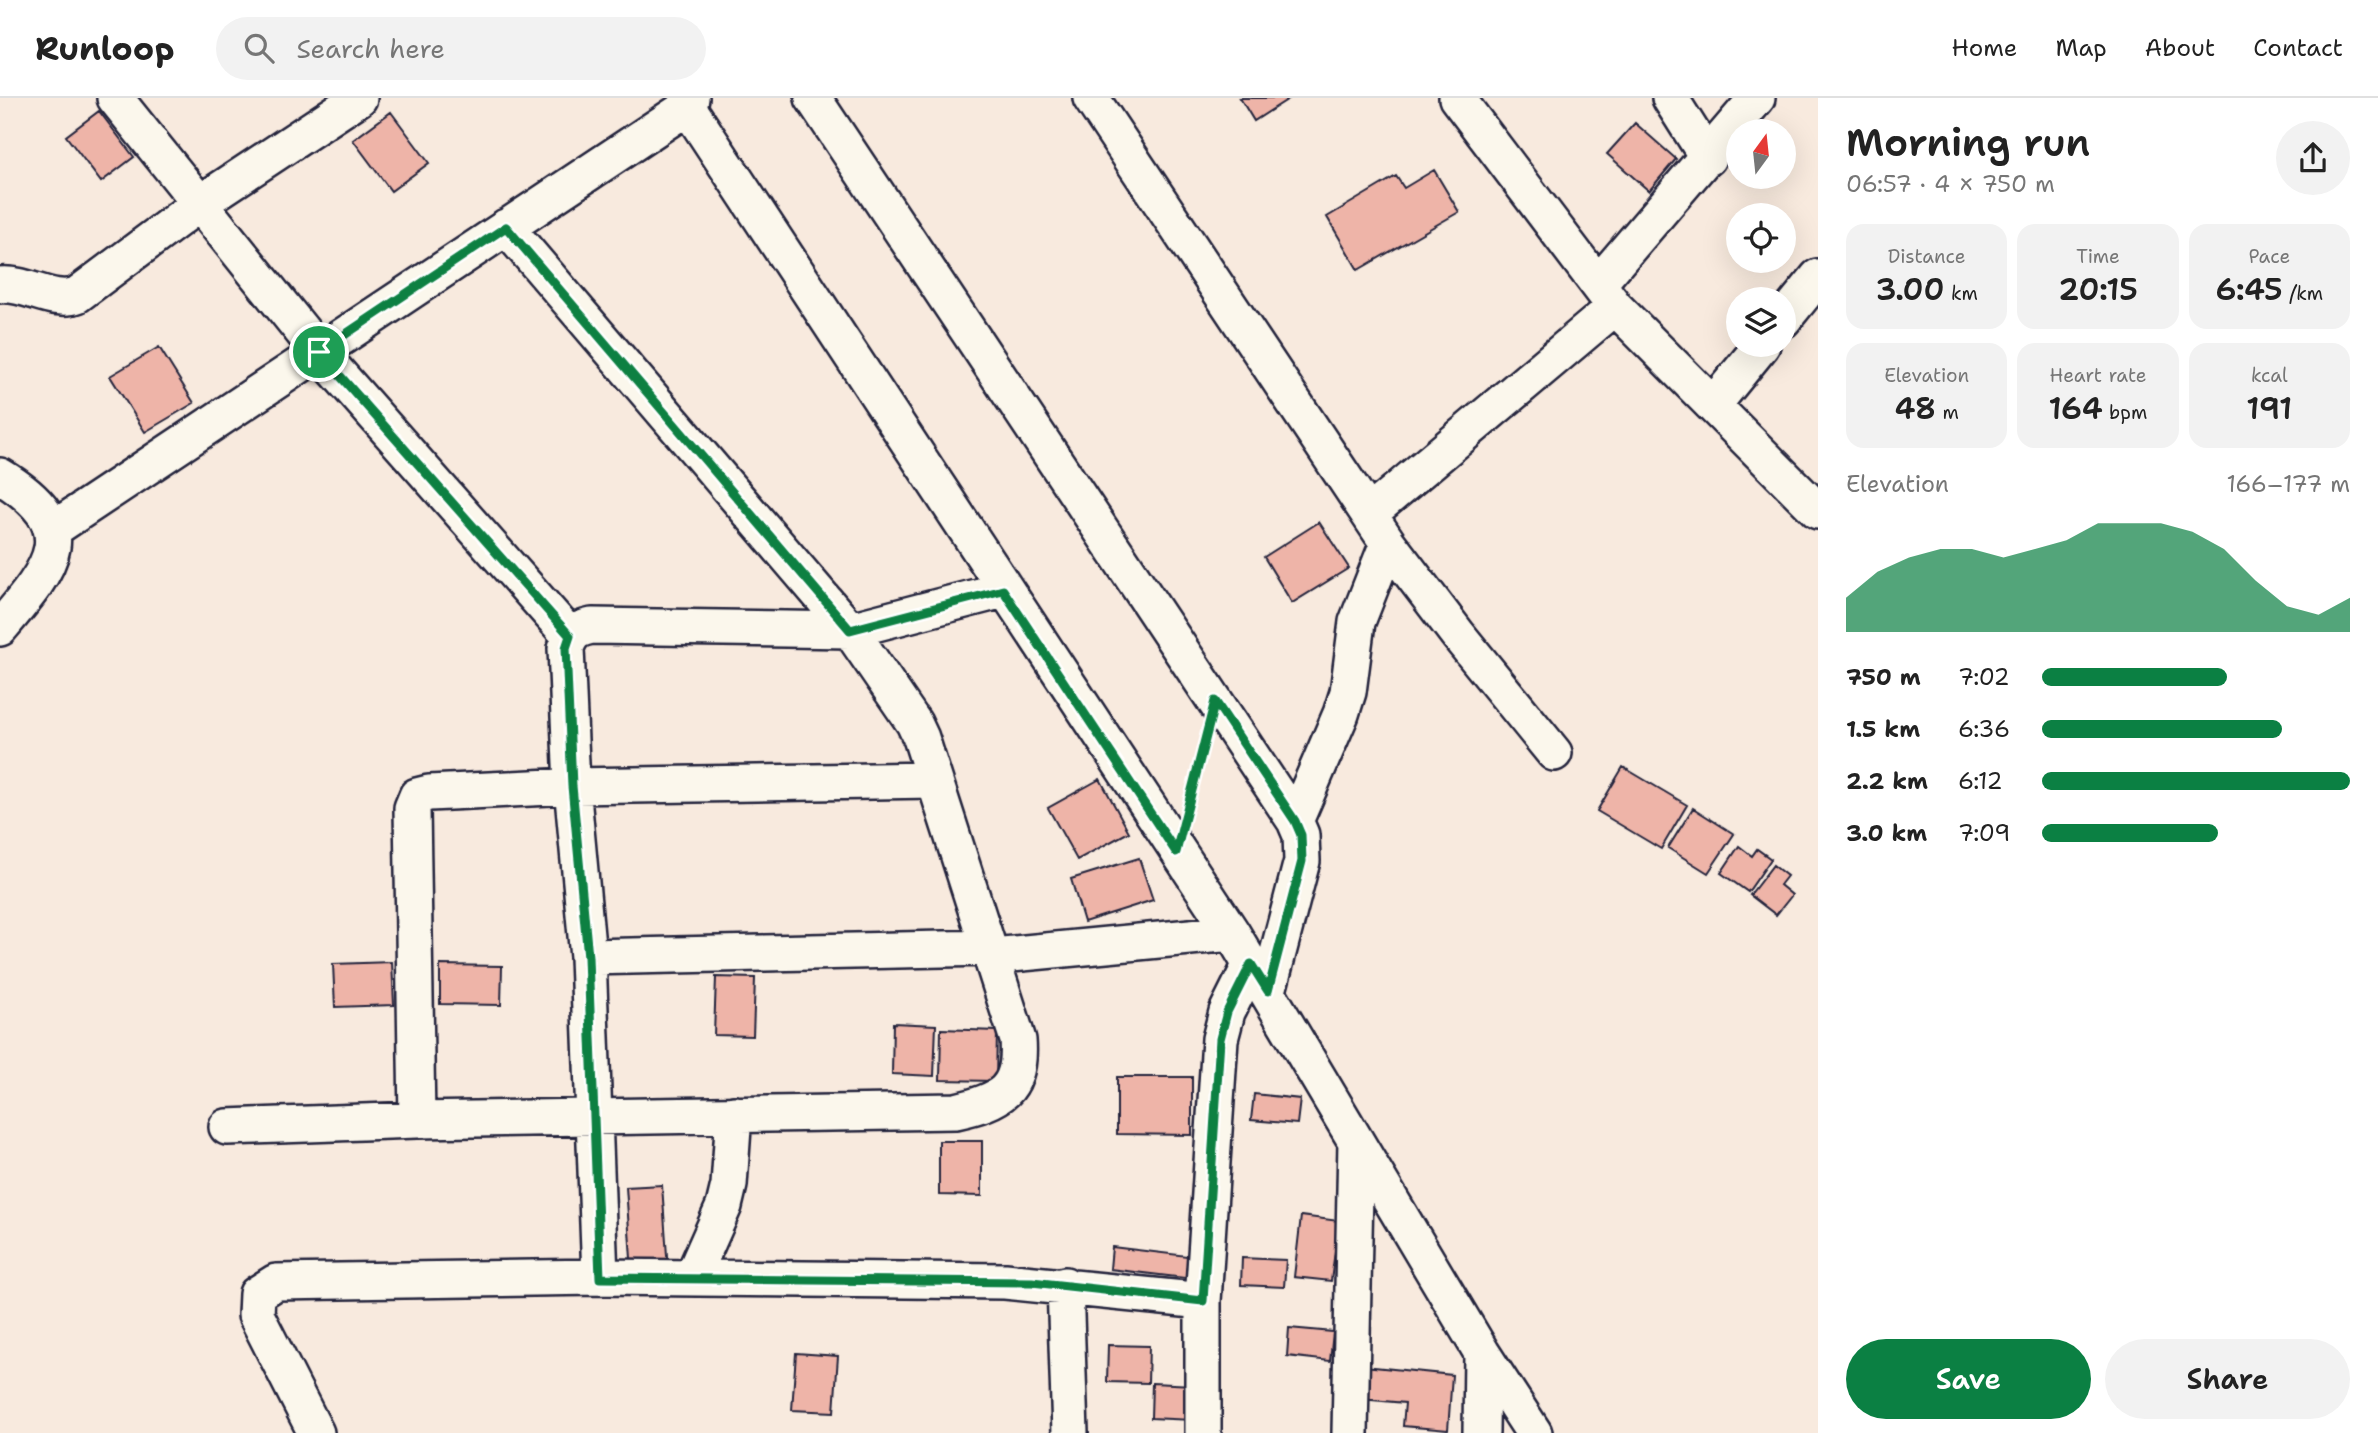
<!DOCTYPE html>
<html lang="en">
<head>
<meta charset="utf-8">
<style>
	:root { --surface:#fff; --page:#f2f2f2; --text:#222; --muted:#767676; --line:#e0e0e0; --accent:#0b8043 }
	body { margin:0; font-family:"Shantell Sans",sans-serif; background:var(--page); color:var(--text); height:100vh; display:flex; flex-direction:column; font-size:26px; white-space:nowrap }
	* { box-sizing:border-box; margin:0 }
	p { font-size:23px; color:var(--muted) }
	.icon { flex:none; width:38px; height:38px; fill:none; stroke:currentColor; stroke-width:2; stroke-linecap:round; stroke-linejoin:round }
	.map { position:relative; flex:1; overflow:hidden }
	.details { display:flex; flex-direction:column; background:var(--surface); width:560px }
	.details>* { flex:none }
	.needle { width:46px; rotate:15deg }
	.controls { position:absolute; left:1726px; top:21px; display:grid; gap:14px }
	.controls a { display:grid; place-items:center; width:70px; height:70px; border-radius:50%; background:var(--surface); box-shadow:0 7px 28px #0002; font-size:35px }
	.pin { position:absolute; display:grid; place-items:center; width:60px; height:60px; color:#fff; margin:-30px; border:4px solid #fff; border-radius:50%; box-shadow:0 2px 7px #0007 }
	.round { display:grid; place-items:center; flex:none; width:74px; height:74px; border-radius:37px; background:var(--page) }
	.head { display:flex; align-items:center; justify-content:space-between; height:119px; padding:0 28px }
	h1 { font-size:38px; font-weight:600; line-height:52px }
	.metrics { display:grid; grid-template-columns:repeat(3,1fr); gap:10px; height:119px; padding:7px 28px }
	.metrics div { display:grid; align-content:center; border-radius:18px; background:var(--page); text-align:center }
	.metrics b { font-size:30px; font-weight:600 }
	.metrics small { font-size:19px; font-weight:400 }
	.metrics p { font-size:19px }
	.chart { height:196px; padding:14px 28px }
	.chart p { display:flex; justify-content:space-between }
	.chart svg { width:100%; height:126px; margin-top:7px; fill:var(--accent); opacity:.7 }
	.button { display:flex; gap:14px; margin-top:auto; padding:14px 28px }
	.button a { flex:1; height:80px; border-radius:42px; background:var(--accent); color:#fff; font-size:28px; font-weight:600; line-height:80px; text-align:center }
	.button a+a { background:var(--page); color:var(--text) }
	ul { padding:0 28px; list-style:none; font-size:23px }
	li { display:grid; grid-template-columns:112px 84px 1fr; align-items:center; height:52px }
	li i { height:18px; border-radius:9px; background:var(--accent) }
	header { display:flex; align-items:center; gap:42px; box-sizing:border-box; height:98px; padding:0 35px; background:var(--surface); border-bottom:2px solid var(--line) }
	header strong { font-size:33px }
	nav { display:flex; gap:38px; margin-inline-start:auto; font-size:24px }
	.search { width:490px; height:63px; background:var(--page); display:flex; align-items:center; gap:18px; box-sizing:border-box; padding:0 24px; border-radius:38px; color:var(--muted); font-size:26px }
	main { display:flex; flex:1; min-height:0 }
	.map>svg:first-child { display:block }
	.building { fill:#eeb4a8; stroke:#22223b; stroke-width:2 }
	.lines { fill:none; stroke-linecap:round; stroke-linejoin:round }
	.street-casing { stroke:#22223b; stroke-width:40 }
	.path { stroke:#22223b; stroke-width:4.5; stroke-dasharray:2 5; stroke-linecap:butt }
	.street { stroke:#fbf7ec; stroke-width:35 }
	.route-casing { stroke:#fff; stroke-width:14 }
	.route { stroke:#0b8043; stroke-width:9 }
</style>
</head>
<body>
<header>
<strong>Runloop</strong>
<div class="search"><svg class="icon" aria-label="search" viewBox="0 0 24 24"><circle cx="10" cy="10" r="6"/><path d="M15 15l6 6"/></svg>Search here</div>
<nav><a>Home</a><a>Map</a><a>About</a><a>Contact</a></nav>
</header>
<main>
<div class="map">
<svg width="1818" height="1335" viewBox="0 0 1818 1335">
	<rect width="100%" height="100%" fill="#f8eade"/>
	<filter id="ink" filterUnits="userSpaceOnUse"><feTurbulence type="fractalNoise" baseFrequency=".0143" numOctaves="2"/><feDisplacementMap in="SourceGraphic" scale="14" xChannelSelector="R" yChannelSelector="G"/><feConvolveMatrix kernelMatrix="1 2 1 2 8 2 1 2 1" color-interpolation-filters="sRGB"/></filter>
	<g filter="url(#ink)">
		<path class="building" d="M 1240,0 L 1290,0 L 1254,23 Z
			M 99,13 L 134,59 L 101,84 L 66,38 Z
			M 391,14 L 429,65 L 391,93 L 353,42 Z
			M 1635,25 L 1676,61 L 1649,93 L 1607,56 Z
			M 1434,72 L 1459,114 L 1358,172 L 1327,119 L 1396,78 L 1404,90 Z
			M 159,249 L 194,305 L 145,334 L 110,278 Z
			M 1319,424 L 1349,470 L 1292,505 L 1264,459 Z
			M 1623,669 L 1687,707 L 1661,751 L 1597,713 Z
			M 1100,681 L 1129,734 L 1077,762 L 1048,710 Z
			M 1693,710 L 1734,736 L 1708,775 L 1668,750 Z
			M 1739,748 L 1752,758 L 1757,751 L 1771,761 L 1748,794 L 1721,775 Z
			M 1139,760 L 1153,802 L 1084,824 L 1071,781 Z
			M 1773,767 L 1787,778 L 1780,787 L 1792,797 L 1776,817 L 1750,797 Z
			M 392,864 L 394,907 L 335,909 L 333,866 Z
			M 440,867 L 502,868 L 501,907 L 440,906 Z
			M 716,879 L 755,880 L 753,938 L 714,937 Z
			M 893,925 L 936,927 L 934,978 L 892,976 Z
			M 941,931 L 997,933 L 996,983 L 940,982 Z
			M 1117,979 L 1192,979 L 1192,1037 L 1117,1036 Z
			M 1254,996 L 1300,1001 L 1297,1026 L 1251,1022 Z
			M 939,1043 L 982,1043 L 982,1098 L 939,1097 Z
			M 662,1087 L 668,1172 L 632,1175 L 626,1089 Z
			M 1301,1118 L 1339,1123 L 1331,1183 L 1294,1179 Z
			M 1112,1149 L 1196,1159 L 1193,1181 L 1110,1171 Z
			M 1242,1160 L 1286,1162 L 1284,1189 L 1241,1187 Z
			M 1289,1230 L 1333,1234 L 1330,1263 L 1287,1258 Z
			M 1108,1247 L 1149,1248 L 1148,1285 L 1107,1284 Z
			M 796,1255 L 838,1258 L 834,1314 L 792,1312 Z
			M 1364,1268 L 1452,1277 L 1448,1332 L 1403,1328 L 1405,1305 L 1361,1301 Z
			M 1152,1285 L 1193,1287 L 1192,1322 L 1151,1320 Z"/>
		<g class="lines">
			<g class="street-casing">
				<path id="street" d="M 115,0 L 319,254 L 570,538
					M 691,0 L 689,8 L 693,17 L 1232,835 L 1482,1255 L 1534,1335
					M 813,0 L 1295,723 L 1301,737 L 1302,763 L 1268,893
					M 1091,0 L 1388,445 L 1458,537 L 1554,655
					M 1457,0 L 1615,209 L 1818,413
					M 1670,0 L 1708,60
					M 1598,186 L 1757,0
					M 0,187 C 26,184 52,206 77,197 L 200,105 L 359,0
					M 1783,222 L 1818,179
					M 1713,307 L 1762,247
					M 0,378 C 87,430 51,470 0,530
					M 1369,416 L 1615,209
					M 52,432 L 689,8
					M 1295,723 L 1341,616 L 1348,594 L 1357,524 L 1388,445
					M 992,858 L 1232,835
					M 588,859 L 988,850
					M 417,1022 L 412,710 L 417,698 L 429,695 L 572,688 L 934,682
					M 227,1029 L 417,1022 L 956,1013 C 1000,1003 1022,993 1018,942 L 921,640 L 914,625 L 850,532 L 506,129
					M 600,1179 L 588,859 L 572,688 L 566,550 C 571,535 577,531 592,528 L 850,532 L 1003,492
					M 692,1180 L 724,1108 L 729,1087 L 734,1016
					M 1065,1187 L 1070,1335
					M 316,1335 L 256,1217 L 257,1196 L 276,1184 L 600,1179 L 1005,1183 L 1203,1203
					M 1203,1335 L 1203,1203 L 1220,941 L 1227,914 L 1251,866
					M 1350,1335 L 1356,1043
					M 1481,1335 L 1482,1255"/>
			</g>
			<path class="path" d="M 1189,706 L 1204,647"/>
			<use href="#street" class="street"/>
		</g>
	</g>
	<g class="lines" filter="url(#ink)">
		<g class="route-casing">
			<path id="route" d="M 506,129 L 850,532 L 1003,492 L 1176,754 L 1215,603 L 1295,723 L 1301,737 L 1302,763 L 1268,893 L 1251,866 L 1227,914 L 1220,941 L 1203,1203 L 1032,1184 L 600,1180 L 588,859 L 572,688 L 566,550 L 570,538 L 319,254 Z"/>
		</g>
		<use href="#route" class="route"/>
	</g>
</svg>
<div class="controls">
<a><svg class="needle" viewBox="-14 -14 28 28"><path d="M0-13l5 13h-10z" fill="#e53935"/><path d="M0 13l5-13h-10z" fill="#767676"/></svg></a>
<a><svg class="icon" aria-label="locate" viewBox="0 0 24 24"><circle cx="12" cy="12" r="6"/><path d="M12 2v4M12 18v4M2 12h4M18 12h4"/></svg></a>
<a><svg class="icon" aria-label="layers" viewBox="0 0 24 24"><path d="M12 4l9 5-9 5-9-5zM3 14l9 5 9-5"/></svg></a>
</div>
<div class="pin" style="left:319px;top:254px;background:#1e9e55"><svg class="icon" aria-label="arrive" viewBox="0 0 24 24"><path d="M6 21V4h12l-3 4 3 4H6"/></svg></div>
</div>
<section class="details">
<div class="head"><div><h1>Morning run</h1><p>06:57 · 4 × 750 m</p></div><a class="round"><svg class="icon" aria-label="share" viewBox="0 0 24 24"><path d="M12 15V3M7 8l5-5 5 5M5 13v7h14v-7"/></svg></a></div>
<div class="metrics">
<div><p>Distance</p><b>3.00<small> km</small></b></div>
<div><p>Time</p><b>20:15</b></div>
<div><p>Pace</p><b>6:45<small> /km</small></b></div>
</div>
<div class="metrics">
<div><p>Elevation</p><b>48<small> m</small></b></div>
<div><p>Heart rate</p><b>164<small> bpm</small></b></div>
<div><p>kcal</p><b>191</b></div>
</div>
<div class="chart"><p><span>Elevation</span>166–177 m</p>
<svg viewBox="0 0 160 44" preserveAspectRatio="none"><path d="M0 44V32L10 23L20 18L30 15L40 15L50 18L60 15L70 12L80 6L90 6L100 6L110 9L120 15L130 26L140 35L150 38L160 32V44z"/></svg>
</div>
<ul>
<li><b>750 m</b>7:02<i style="width:60%"></i></li>
<li><b>1.5 km</b>6:36<i style="width:78%"></i></li>
<li><b>2.2 km</b>6:12<i style="width:100%"></i></li>
<li><b>3.0 km</b>7:09<i style="width:57%"></i></li>
</ul>
<div class="button"><a>Save</a><a>Share</a></div>
</section>
</main>
</body>
</html>
